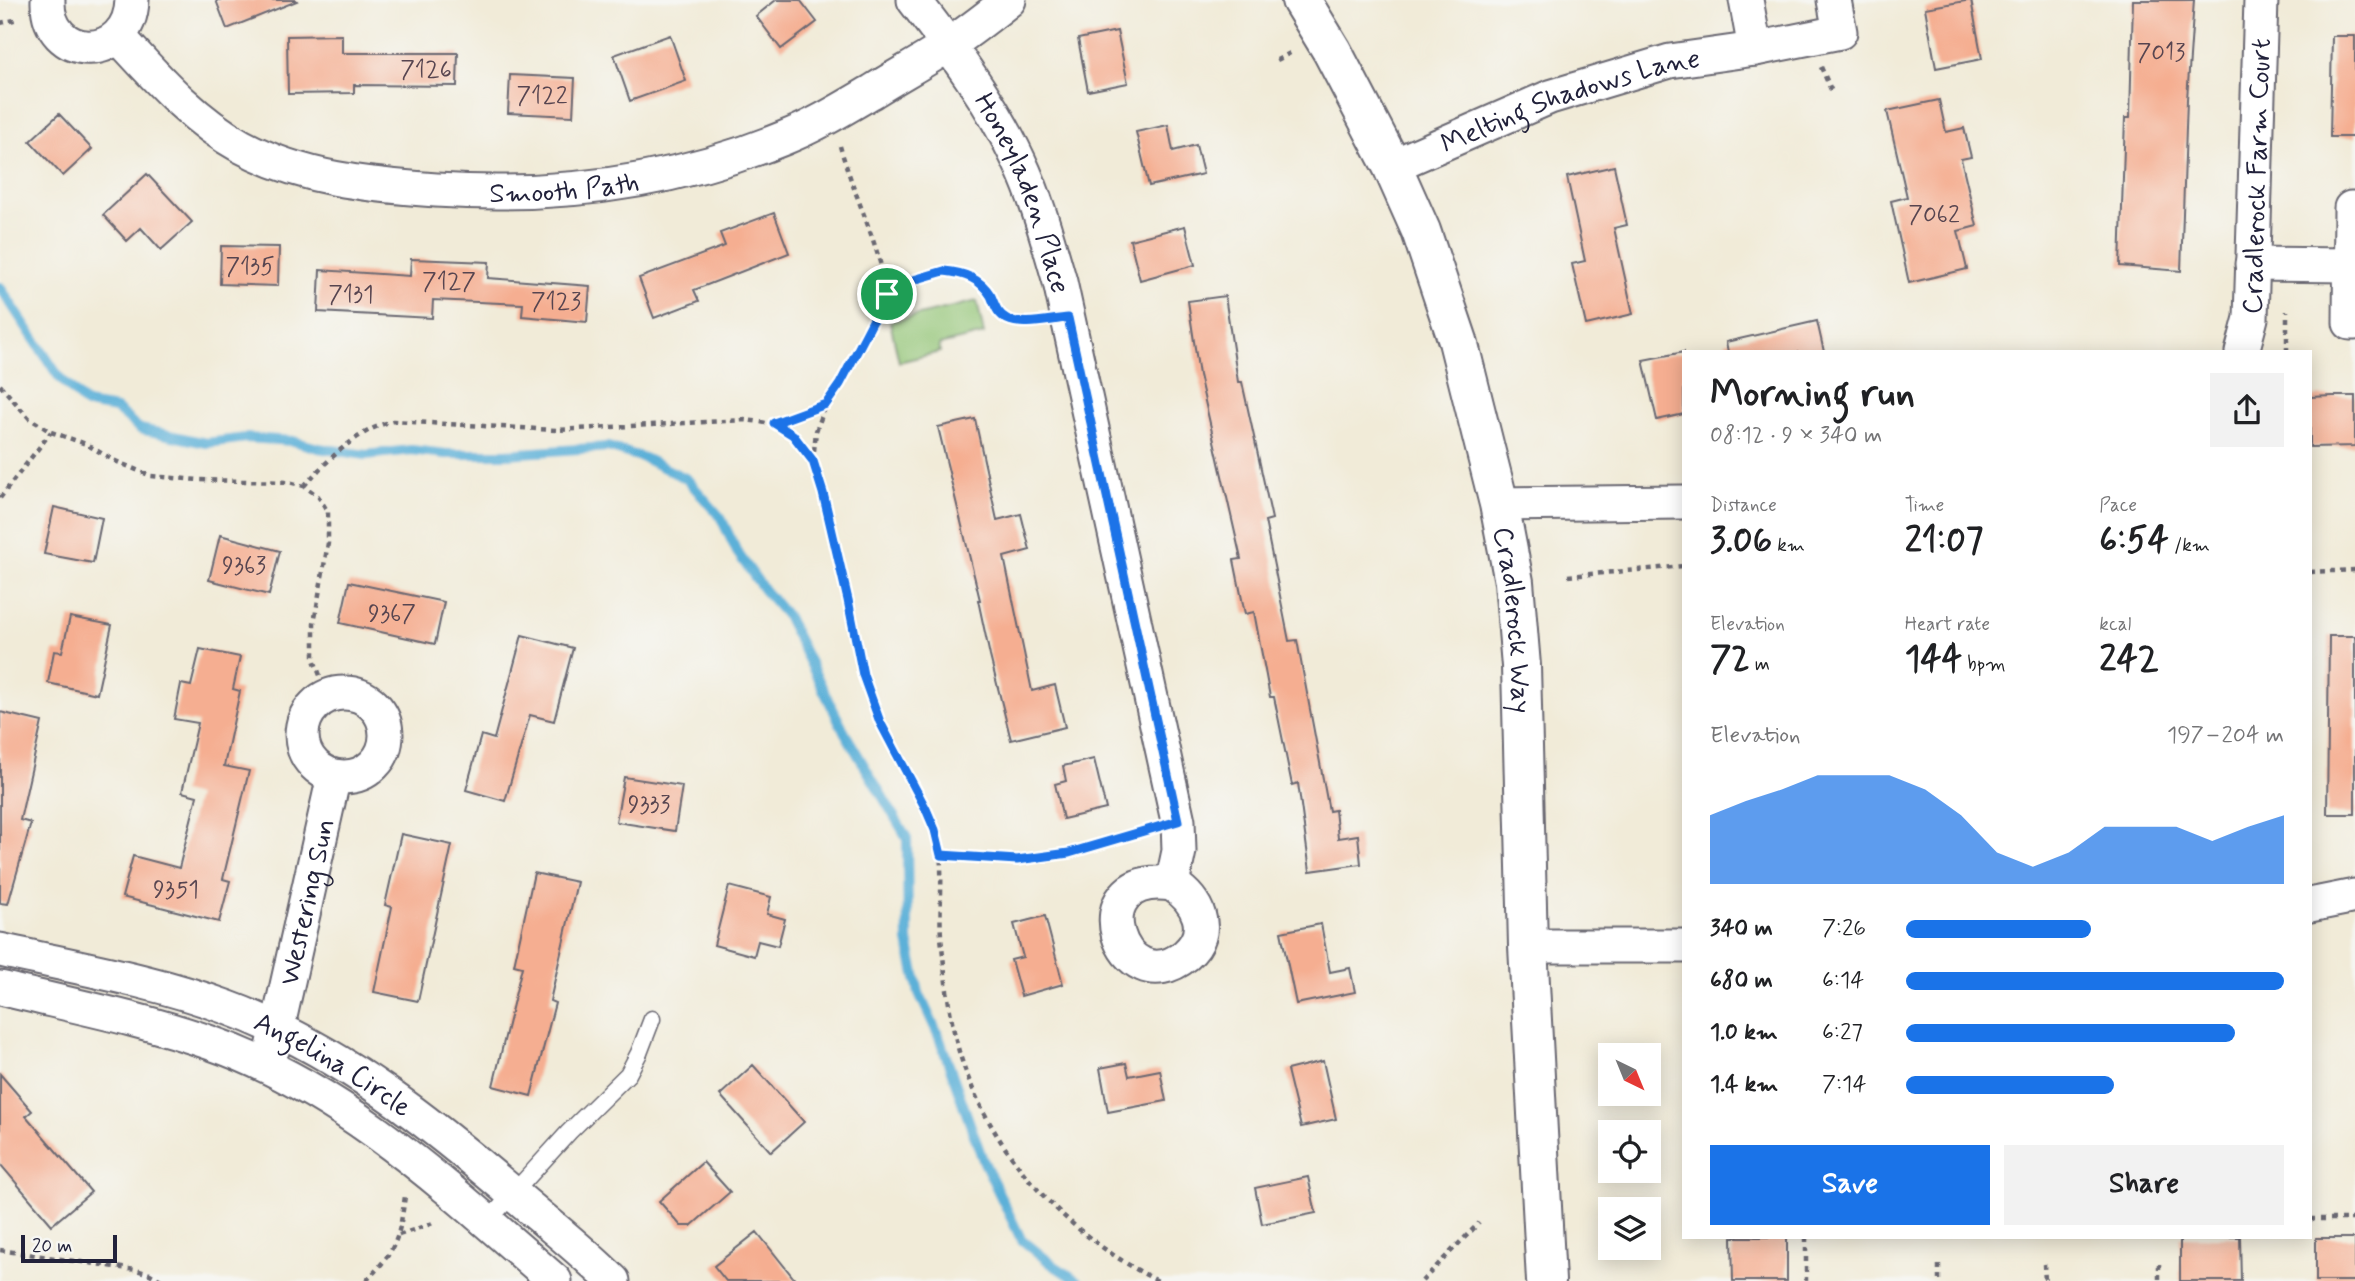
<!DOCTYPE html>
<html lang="en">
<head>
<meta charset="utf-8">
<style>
	:root { --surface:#fff; --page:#f2f2f2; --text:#202124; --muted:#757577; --accent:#1a73e8 }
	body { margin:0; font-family:Mynerve,sans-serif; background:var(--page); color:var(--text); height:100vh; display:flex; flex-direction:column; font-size:26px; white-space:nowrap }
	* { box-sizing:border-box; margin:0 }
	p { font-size:23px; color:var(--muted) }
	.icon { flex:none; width:38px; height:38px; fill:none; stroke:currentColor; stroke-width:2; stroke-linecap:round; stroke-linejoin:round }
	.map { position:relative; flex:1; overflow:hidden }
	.details { position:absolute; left:1682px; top:350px; width:630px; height:889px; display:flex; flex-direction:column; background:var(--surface); border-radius:0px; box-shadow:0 4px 18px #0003 }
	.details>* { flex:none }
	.needle { width:46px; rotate:137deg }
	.tools { position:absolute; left:1598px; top:1043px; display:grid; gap:14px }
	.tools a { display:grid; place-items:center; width:63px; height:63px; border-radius:0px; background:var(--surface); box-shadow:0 4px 18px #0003; font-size:35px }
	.scale { position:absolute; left:21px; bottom:18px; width:96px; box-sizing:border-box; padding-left:7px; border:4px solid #22223b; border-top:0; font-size:19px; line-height:24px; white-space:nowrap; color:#22223b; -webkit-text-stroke:5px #f6f6f2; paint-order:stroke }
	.pin { position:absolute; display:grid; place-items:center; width:60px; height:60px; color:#fff; margin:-30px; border:4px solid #fff; border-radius:50%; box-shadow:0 2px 7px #0007 }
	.round { display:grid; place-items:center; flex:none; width:74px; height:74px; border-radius:0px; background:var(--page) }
	.head { display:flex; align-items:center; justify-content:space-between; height:119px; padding:0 28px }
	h1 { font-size:38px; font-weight:800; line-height:52px }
	.figures { display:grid; grid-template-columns:repeat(3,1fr); gap:10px; height:119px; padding:7px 28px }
	.figures div { display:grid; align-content:center }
	.figures b { font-size:35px; font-weight:800 }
	.figures small { font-size:19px; font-weight:400 }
	.figures p { font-size:19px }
	.chart { height:196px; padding:14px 28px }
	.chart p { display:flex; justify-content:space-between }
	.chart svg { width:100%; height:126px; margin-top:7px; fill:var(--accent); opacity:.7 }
	.button { display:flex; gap:14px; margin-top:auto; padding:14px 28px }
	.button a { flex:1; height:80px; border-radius:0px; background:var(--accent); color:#fff; font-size:28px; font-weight:800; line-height:80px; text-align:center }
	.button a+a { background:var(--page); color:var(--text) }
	ul { padding:0 28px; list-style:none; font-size:23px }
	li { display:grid; grid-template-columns:112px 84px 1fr; align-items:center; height:52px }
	li i { height:18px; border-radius:9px; background:var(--accent) }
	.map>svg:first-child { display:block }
	.green { fill:#92c475; stroke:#5a7358; stroke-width:2 }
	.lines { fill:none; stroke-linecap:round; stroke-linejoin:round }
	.stream { stroke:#5cb0d8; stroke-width:10 }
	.building { fill:#f5ae91 }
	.service-casing { stroke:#6a6872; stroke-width:19 }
	.minor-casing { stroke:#6a6872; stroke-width:37 }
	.tertiary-casing { stroke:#6a6872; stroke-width:42 }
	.path { stroke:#6a6872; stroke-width:4.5; stroke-dasharray:5 5; stroke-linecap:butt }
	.service { stroke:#fff; stroke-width:16 }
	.minor { stroke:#fff; stroke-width:33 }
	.tertiary { stroke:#fff; stroke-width:38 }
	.route-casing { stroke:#fff; stroke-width:14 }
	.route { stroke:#1a73e8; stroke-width:9 }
	.labels { text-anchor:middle; stroke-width:6; stroke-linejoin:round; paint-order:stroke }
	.number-label { font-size:24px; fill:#574550 }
	.street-label { font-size:28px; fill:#22223b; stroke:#f6f6f2 }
</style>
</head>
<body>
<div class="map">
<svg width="2355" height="1281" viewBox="0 0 2355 1281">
	<rect width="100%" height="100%" fill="#f6f6f2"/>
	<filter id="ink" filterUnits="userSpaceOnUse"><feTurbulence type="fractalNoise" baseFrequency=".0143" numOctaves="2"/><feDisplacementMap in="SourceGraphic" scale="14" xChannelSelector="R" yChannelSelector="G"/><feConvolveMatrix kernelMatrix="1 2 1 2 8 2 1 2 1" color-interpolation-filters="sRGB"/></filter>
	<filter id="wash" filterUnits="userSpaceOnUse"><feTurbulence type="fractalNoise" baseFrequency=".00686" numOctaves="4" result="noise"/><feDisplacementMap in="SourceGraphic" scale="28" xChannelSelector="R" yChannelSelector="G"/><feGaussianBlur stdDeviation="1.57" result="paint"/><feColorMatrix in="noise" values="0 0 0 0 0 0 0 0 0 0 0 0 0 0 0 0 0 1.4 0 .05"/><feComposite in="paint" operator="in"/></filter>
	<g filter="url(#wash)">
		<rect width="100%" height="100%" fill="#f1ebd8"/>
		<path class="green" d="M 977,301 L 984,334 L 939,345 L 940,352 L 899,362 L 890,322 Z"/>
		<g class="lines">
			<path class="stream" d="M 0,287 L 59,377 L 86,404 L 116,409 L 140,429 L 206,443 L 246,438 L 293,441 L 318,448 L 366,455 L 411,450 L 446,454 L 506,454 L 608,447 L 644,458 L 687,479 L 721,518 L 737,552 L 764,590 L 786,615 L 845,733 L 907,838 L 908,941 L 919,993 L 939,1037 L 983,1160 L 1021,1239 L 1053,1265 L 1078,1281"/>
		</g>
		<g id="blocks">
			<path class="building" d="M 216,0 L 296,0 L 297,1 L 227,29 Z
				M 776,0 L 800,0 L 817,22 L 781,49 L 756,16 Z
				M 1971,0 L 1982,59 L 1936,68 L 1925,8 Z
				M 2133,0 L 2194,0 L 2187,99 L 2181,271 L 2120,266 L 2125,118 L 2130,118 Z
				M 1117,31 L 1128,83 L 1088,91 L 1078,39 Z
				M 342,35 L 342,53 L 458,53 L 457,86 L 354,85 L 354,93 L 288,94 L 287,36 Z
				M 670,35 L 686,81 L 630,101 L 614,55 Z
				M 2332,36 L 2355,36 L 2355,137 L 2330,137 Z
				M 510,75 L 575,78 L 573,116 L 508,113 Z
				M 1939,100 L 1946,132 L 1964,128 L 1971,157 L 1961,159 L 1977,226 L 1958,231 L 1967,269 L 1909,283 L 1891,201 L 1907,197 L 1887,111 Z
				M 59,114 L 92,149 L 63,176 L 30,141 Z
				M 1168,125 L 1173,151 L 1196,145 L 1203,174 L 1149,186 L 1136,132 Z
				M 1614,166 L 1627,225 L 1614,228 L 1633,314 L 1586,325 L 1572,264 L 1585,261 L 1567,177 Z
				M 147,174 L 192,222 L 161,250 L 141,228 L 127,241 L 103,215 Z
				M 774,213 L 789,253 L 694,290 L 699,301 L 654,318 L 639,278 L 725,246 L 720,233 Z
				M 1185,226 L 1195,265 L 1140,280 L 1130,240 Z
				M 221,246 L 279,247 L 278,286 L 220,284 Z
				M 411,259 L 489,262 L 488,278 L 590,286 L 587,322 L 522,316 L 523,304 L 433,300 L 432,318 L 318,312 L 320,270 L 410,276 Z
				M 1225,296 L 1238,382 L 1242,382 L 1272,519 L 1265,521 L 1289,641 L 1297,640 L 1329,811 L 1335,810 L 1338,838 L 1358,835 L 1361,864 L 1310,871 L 1298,783 L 1292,785 L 1274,697 L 1270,697 L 1254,612 L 1245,614 L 1234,560 L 1241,559 L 1199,375 L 1188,301 Z
				M 1817,321 L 1824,352 L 1728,352 L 1726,342 Z
				M 1684,352 L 1684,414 L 1657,420 L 1643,360 Z
				M 2333,396 L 2355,396 L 2355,446 L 2310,447 L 2310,397 Z
				M 975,419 L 997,520 L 1021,514 L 1030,550 L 1004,557 L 1032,691 L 1055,685 L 1065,727 L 1011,740 L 990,656 L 978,600 L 980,600 L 938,427 Z
				M 54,507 L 102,518 L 93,563 L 44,554 Z
				M 220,535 L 280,551 L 269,595 L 209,580 Z
				M 349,582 L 444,602 L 435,644 L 340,623 Z
				M 70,617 L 112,625 L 97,694 L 48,683 L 54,651 L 62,652 Z
				M 522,635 L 573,648 L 554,721 L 530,715 L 505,801 L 466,790 L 481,735 L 494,739 Z
				M 2329,636 L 2355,636 L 2355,814 L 2327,814 Z
				M 200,649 L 240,657 L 233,689 L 240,691 L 224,766 L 249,771 L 223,879 L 230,881 L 219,922 L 122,897 L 133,856 L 179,868 L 197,796 L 182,792 L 198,723 L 174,719 L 181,684 L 191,686 Z
				M 0,712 L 42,722 L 20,820 L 31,823 L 8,904 L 0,903 Z
				M 1094,759 L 1106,809 L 1063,819 L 1055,784 L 1066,781 L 1063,766 Z
				M 624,777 L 682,786 L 675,831 L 616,822 Z
				M 401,834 L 452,845 L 418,1001 L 374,992 L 392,907 L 385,905 Z
				M 534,873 L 577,882 L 550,1001 L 555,1003 L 531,1096 L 493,1086 L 522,967 L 514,965 Z
				M 729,886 L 771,897 L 767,914 L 785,919 L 778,946 L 758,941 L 754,956 L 714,945 Z
				M 1045,916 L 1063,984 L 1021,996 L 1011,960 L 1023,957 L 1014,924 Z
				M 1321,924 L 1330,972 L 1350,968 L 1355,992 L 1296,1004 L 1281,932 Z
				M 1323,1061 L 1336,1119 L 1301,1127 L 1287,1070 Z
				M 1126,1063 L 1129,1076 L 1160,1070 L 1166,1101 L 1108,1112 L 1100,1068 Z
				M 753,1065 L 804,1122 L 771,1152 L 720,1095 Z
				M 0,1074 L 32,1111 L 26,1116 L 91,1192 L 52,1225 L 0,1164 Z
				M 703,1162 L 730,1192 L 691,1226 L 681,1226 L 659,1201 Z
				M 1308,1177 L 1316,1213 L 1262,1224 L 1255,1188 Z
				M 757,1232 L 796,1281 L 726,1281 L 714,1266 Z
				M 1732,1237 L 1787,1237 L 1787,1281 L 1733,1281 Z
				M 2180,1237 L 2240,1237 L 2241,1281 L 2180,1281 Z
				M 2316,1238 L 2355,1238 L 2355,1281 L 2316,1281 Z"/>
		</g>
	</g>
	<g filter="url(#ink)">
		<use href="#blocks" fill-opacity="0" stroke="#6a6872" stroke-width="2"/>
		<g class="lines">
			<g class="service-casing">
				<path id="service" d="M 487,1222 L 569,1132 L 628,1074 L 639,1053 L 652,1019"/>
			</g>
			<g class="minor-casing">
				<g id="minor">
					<path d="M 48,0 C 46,62 130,64 132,0"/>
					<path id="s1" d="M 914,0 C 953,50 992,103 1019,161 C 1037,199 1048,241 1060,282 L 1178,821 L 1179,851 L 1172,884 C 1197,900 1214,931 1186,955 C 1121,1008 1075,870 1172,884"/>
					<path d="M 1746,0 L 1755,49"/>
					<path id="s2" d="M 119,37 C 155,76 193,120 241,146 C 303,179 367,185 436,190 C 556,198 671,184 784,138 C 815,126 844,108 873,91 C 898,75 925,61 950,44 C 970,31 990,15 1009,0"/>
					<path id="s3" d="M 1392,166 L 1550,97 L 1670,61 L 1755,49 L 1840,32 L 1834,0"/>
					<path d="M 2355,208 L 2351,208 L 2350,323 L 2355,323"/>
					<path d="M 2252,264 L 2350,265"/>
					<path id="s4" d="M 2242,352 L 2251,318 L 2261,0"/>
					<path d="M 1499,504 L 1684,502"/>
					<circle cx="344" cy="735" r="42"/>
					<path d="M 2310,905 L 2355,896"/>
					<path d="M 1528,946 L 1684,946"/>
					<path id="s5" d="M 0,950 C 75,967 153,980 226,1007 C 339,1048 436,1127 525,1204 C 555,1229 586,1254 613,1281"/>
					<path d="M 0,988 C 70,1005 143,1019 211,1043 C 344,1089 451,1191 555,1281"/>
					<path id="s6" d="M 273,1048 L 334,776"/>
				</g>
			</g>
			<g class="tertiary-casing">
				<g id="tertiary">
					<path id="s7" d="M 1301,0 L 1332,51 L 1392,166 L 1421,231 L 1458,341 L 1499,504 L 1514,582 L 1521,666 L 1528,946 L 1546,1281"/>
				</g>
			</g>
			<path class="path" d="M 0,23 L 19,19
				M 1277,60 L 1292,52
				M 1821,67 L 1832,92
				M 840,146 C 854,196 879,243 887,294
				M 2287,352 L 2287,311
				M 0,385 L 29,418 L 51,432 L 86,444 L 113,460 L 151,476 L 198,480 L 289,482 L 304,486 L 318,496 L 328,512 L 328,543 L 314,623 L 314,660 L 328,696
				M 773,423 C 787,419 819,412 828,402 C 853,374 863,321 887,294 C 896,285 908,282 920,278 C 928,276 937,271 946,271 C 991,268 985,310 1009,319 C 1018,323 1027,321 1036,321
				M 813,461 L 816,431 L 826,405
				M 304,486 C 328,459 358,430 393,421 L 556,430 L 744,420 C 777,423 796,429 813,460 C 821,477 825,498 829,516 C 836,546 843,575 849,604 C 854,628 856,654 863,677 C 873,707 885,737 901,765 C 913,786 928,807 935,830 C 947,867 937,908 942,946 C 946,984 950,1025 962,1061 C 995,1158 1067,1235 1158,1281
				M 0,498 L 51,432
				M 2310,572 L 2355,570
				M 1568,576 L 1684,566
				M 941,855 L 1017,860 L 1069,853 L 1147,830
				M 2310,1219 L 2355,1219
				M 399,1235 L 436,1222
				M 1806,1237 L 1806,1281
				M 0,1250 L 136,1270 L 150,1274 L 163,1281
				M 2044,1264 L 2045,1281
				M 2159,1264 L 2159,1281
				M 1939,1265 L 1939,1281
				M 366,1281 C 397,1249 399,1239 405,1196
				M 1422,1281 L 1479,1223"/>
			<use href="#service" class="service"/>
			<use href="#minor" class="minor"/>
			<use href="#tertiary" class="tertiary"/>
		</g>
	</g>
	<g class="lines" filter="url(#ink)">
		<g class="route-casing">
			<path id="route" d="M 944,271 C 964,273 980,278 991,296 C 995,305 997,314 1007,319 C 1023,327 1051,319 1068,318 L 1178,821 L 1069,853 L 1017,860 L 941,855 L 935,830 L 926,809 L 880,722 L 863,675 L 848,600 L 823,493 L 813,461 L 793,435 L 774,423 L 826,404 L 840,384 L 887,294 L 900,284 Z"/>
		</g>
		<use href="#route" class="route"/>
	</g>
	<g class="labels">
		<g class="number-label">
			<text x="2161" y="60">7013</text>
			<text x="426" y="77">7126</text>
			<text x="542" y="103">7122</text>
			<text x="1934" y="222">7062</text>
			<text x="250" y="274">7135</text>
			<text x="449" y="289">7127</text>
			<text x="351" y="302">7131</text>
			<text x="556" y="309">7123</text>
			<text x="244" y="573">9363</text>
			<text x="392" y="621">9367</text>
			<text x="649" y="812">9333</text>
			<text x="176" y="897">9351</text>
		</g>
		<g class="street-label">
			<text dy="10" stroke="none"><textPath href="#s3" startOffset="191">Melting Shadows Lane</textPath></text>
			<text dy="10" stroke="none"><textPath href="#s4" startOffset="177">Cradlerock Farm Court</textPath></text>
			<text dy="10" stroke="none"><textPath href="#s2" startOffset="494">Smooth Path</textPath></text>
			<text dy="10" stroke="none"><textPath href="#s1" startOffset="224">Honeyladen Place</textPath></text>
			<text dy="10" stroke="none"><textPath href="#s7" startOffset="662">Cradlerock Way</textPath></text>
			<text dy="10" stroke="none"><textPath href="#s6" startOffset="150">Westering Sun</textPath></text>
			<text dy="10" stroke="none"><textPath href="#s5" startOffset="355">Angelina Circle</textPath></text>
		</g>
	</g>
</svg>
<div class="tools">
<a><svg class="needle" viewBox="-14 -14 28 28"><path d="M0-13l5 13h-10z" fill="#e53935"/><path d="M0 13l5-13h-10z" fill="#757577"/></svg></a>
<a><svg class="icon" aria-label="locate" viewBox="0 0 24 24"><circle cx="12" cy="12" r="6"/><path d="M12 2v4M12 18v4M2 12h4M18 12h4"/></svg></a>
<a><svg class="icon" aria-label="layers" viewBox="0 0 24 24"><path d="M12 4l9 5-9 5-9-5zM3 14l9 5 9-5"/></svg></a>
</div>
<div class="scale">20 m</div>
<div class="pin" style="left:887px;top:294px;background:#1e9e55"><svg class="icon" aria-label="arrive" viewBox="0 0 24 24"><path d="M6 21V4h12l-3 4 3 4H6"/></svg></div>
<section class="details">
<div class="head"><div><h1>Morning run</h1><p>08:12 · 9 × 340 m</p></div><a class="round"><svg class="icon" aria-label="share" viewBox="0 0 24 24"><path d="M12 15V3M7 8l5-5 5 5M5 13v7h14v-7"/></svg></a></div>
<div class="figures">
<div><p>Distance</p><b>3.06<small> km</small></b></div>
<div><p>Time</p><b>21:07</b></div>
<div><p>Pace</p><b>6:54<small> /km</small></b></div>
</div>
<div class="figures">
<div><p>Elevation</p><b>72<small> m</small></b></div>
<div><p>Heart rate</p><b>144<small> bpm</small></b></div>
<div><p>kcal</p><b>242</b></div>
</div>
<div class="chart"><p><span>Elevation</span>197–204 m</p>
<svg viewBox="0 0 160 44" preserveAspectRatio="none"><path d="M0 44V20L10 15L20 11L30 6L40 6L50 6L60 11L70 20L80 33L90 38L100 33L110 24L120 24L130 24L140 29L150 24L160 20V44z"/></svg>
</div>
<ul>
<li><b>340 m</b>7:26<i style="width:49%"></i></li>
<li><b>680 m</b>6:14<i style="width:100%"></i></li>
<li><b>1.0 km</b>6:27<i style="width:87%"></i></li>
<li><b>1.4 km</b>7:14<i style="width:55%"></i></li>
</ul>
<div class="button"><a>Save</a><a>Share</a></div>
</section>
</div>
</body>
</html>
